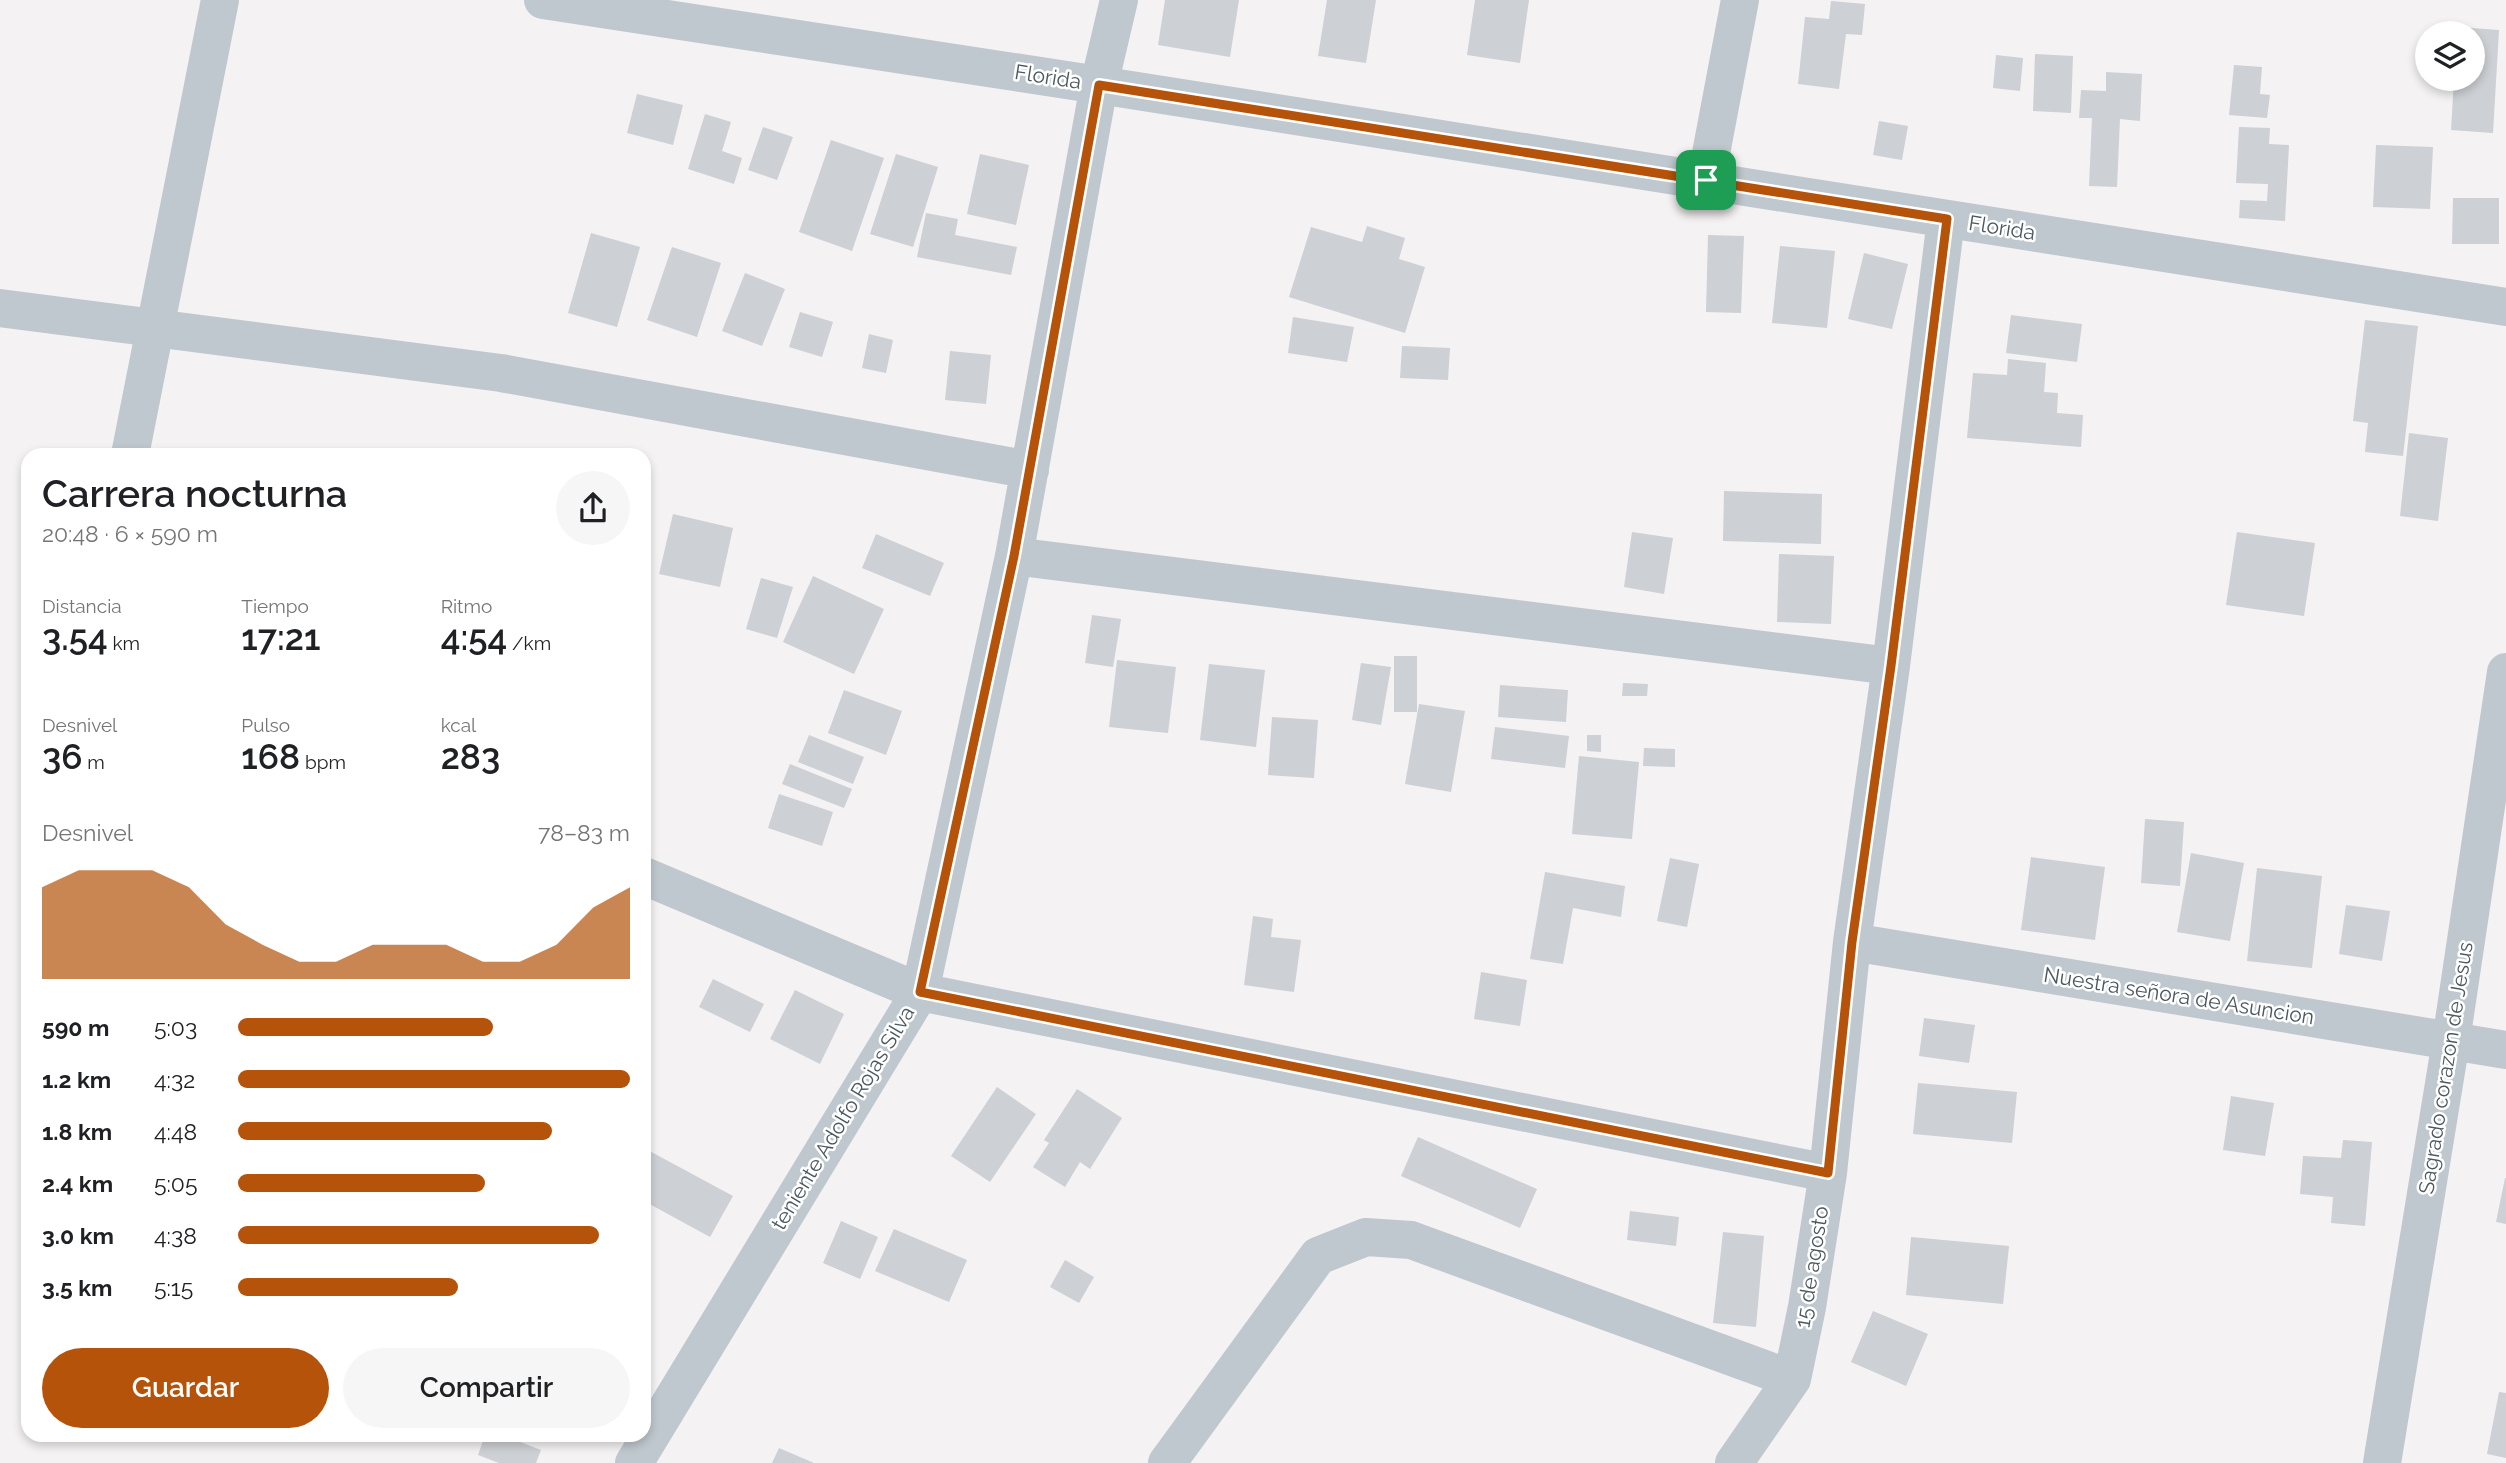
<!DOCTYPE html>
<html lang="es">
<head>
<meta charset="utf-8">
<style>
	:root { --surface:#fff; --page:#f6f6f6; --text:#202124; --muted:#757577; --accent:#b45309 }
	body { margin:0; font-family:Raleway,sans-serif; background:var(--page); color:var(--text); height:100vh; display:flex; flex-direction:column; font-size:26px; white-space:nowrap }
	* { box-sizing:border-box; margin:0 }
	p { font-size:23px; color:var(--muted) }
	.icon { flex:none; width:38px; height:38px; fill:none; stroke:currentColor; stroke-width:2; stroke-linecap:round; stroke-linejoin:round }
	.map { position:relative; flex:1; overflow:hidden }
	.details { position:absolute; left:21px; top:448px; width:630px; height:994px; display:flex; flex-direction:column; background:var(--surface); border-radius:21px; box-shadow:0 4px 10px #0003 }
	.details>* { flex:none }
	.fabs { position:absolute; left:2415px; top:21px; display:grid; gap:14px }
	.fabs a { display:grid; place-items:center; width:70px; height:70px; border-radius:50%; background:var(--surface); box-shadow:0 4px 10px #0003; font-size:35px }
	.pin { position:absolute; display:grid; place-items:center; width:60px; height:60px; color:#fff; margin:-30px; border-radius:14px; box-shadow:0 4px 10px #0006 }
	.round { display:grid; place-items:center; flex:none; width:74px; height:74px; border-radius:37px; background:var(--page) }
	.summary { display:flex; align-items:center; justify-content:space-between; height:119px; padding:0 21px }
	h1 { font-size:38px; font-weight:600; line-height:52px }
	.stats { display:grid; grid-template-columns:repeat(3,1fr); gap:10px; height:119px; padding:7px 21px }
	.stats div { display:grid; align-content:center }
	.stats b { font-size:35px; font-weight:600 }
	.stats small { font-size:19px; font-weight:400 }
	.stats p { font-size:19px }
	.chart { height:196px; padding:14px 21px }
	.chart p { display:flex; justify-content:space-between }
	.chart svg { width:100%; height:126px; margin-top:7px; fill:var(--accent); opacity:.7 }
	.action { display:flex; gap:14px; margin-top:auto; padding:14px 21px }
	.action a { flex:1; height:80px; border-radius:42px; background:var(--accent); color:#fff; font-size:28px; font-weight:600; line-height:80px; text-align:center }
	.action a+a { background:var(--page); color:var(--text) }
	ul { padding:0 21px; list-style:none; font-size:23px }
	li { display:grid; grid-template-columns:112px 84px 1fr; align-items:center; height:52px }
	li i { height:18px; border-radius:9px; background:var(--accent) }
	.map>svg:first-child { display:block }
	.building { fill:#cdd0d4 }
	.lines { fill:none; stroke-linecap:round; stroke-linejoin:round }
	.minor { stroke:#bfc8ce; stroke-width:38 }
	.route-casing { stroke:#fff; stroke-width:14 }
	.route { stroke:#b45309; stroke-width:9 }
	.labels { text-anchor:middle; stroke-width:5; stroke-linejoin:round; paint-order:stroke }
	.street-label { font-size:21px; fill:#4b585f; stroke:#fff }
</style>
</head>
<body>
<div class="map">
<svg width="2506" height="1463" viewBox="0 0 2506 1463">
	<rect width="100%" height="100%" fill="#f4f2f3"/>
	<path class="building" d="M 1165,0 L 1239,0 L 1230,57 L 1158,45 Z
		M 1327,0 L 1376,0 L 1366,63 L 1318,56 Z
		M 1475,0 L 1529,0 L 1520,63 L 1467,55 Z
		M 1831,1 L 1865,4 L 1862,35 L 1846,34 L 1839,89 L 1798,84 L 1805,17 L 1829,19 Z
		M 2458,27 L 2499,30 L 2493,133 L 2451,130 L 2454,79 L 2473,79 L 2473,33 L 2457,33 Z
		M 2035,54 L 2073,56 L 2071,113 L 2033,111 Z
		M 1996,55 L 2023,58 L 2020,91 L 1993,88 Z
		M 2234,65 L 2262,67 L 2260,94 L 2270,95 L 2267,118 L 2229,115 Z
		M 2106,72 L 2142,74 L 2140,121 L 2120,119 L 2117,187 L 2089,186 L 2092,118 L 2079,118 L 2081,90 L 2106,91 Z
		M 637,94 L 683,105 L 673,145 L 627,133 Z
		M 705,114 L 731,122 L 722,151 L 742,158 L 734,184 L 688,169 Z
		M 1879,121 L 1908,126 L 1902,160 L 1873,155 Z
		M 763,127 L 793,137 L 777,180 L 748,170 Z
		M 2239,127 L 2270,128 L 2269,144 L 2289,145 L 2285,221 L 2239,218 L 2240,200 L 2267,201 L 2268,184 L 2236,183 Z
		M 831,140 L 884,158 L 852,251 L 799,232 Z
		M 2376,145 L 2433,147 L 2430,209 L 2373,207 Z
		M 896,154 L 938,167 L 913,247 L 870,234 Z
		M 980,154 L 1029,165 L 1016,225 L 967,214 Z
		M 2453,198 L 2499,198 L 2499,244 L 2452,244 Z
		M 926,213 L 958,219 L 955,235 L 1017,247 L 1011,275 L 917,257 Z
		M 1367,226 L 1405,238 L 1399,259 L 1425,267 L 1405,333 L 1289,297 L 1311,227 L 1362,242 Z
		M 591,233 L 640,247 L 617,327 L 568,313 Z
		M 1708,235 L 1744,236 L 1741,313 L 1706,312 Z
		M 1780,246 L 1835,251 L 1827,328 L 1772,323 Z
		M 672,247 L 721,263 L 697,337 L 647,320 Z
		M 1864,253 L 1908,264 L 1892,329 L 1848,319 Z
		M 745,273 L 785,289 L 762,346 L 722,331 Z
		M 800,312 L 833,322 L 822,357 L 789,347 Z
		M 2011,315 L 2082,324 L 2077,362 L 2006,353 Z
		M 1293,317 L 1354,327 L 1347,362 L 1288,353 Z
		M 2365,320 L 2418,326 L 2403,456 L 2365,452 L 2368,423 L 2353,421 Z
		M 869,334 L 893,340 L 886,373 L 862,368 Z
		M 1402,346 L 1450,348 L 1448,380 L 1400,378 Z
		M 950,351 L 991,355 L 986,404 L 945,400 Z
		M 2008,359 L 2046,363 L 2044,392 L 2058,393 L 2057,413 L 2083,415 L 2081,447 L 1967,438 L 1973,373 L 2007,375 Z
		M 2409,433 L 2448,438 L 2438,521 L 2400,516 Z
		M 1724,491 L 1822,494 L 1821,544 L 1723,541 Z
		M 673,514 L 733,528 L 720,587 L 659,574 Z
		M 1632,532 L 1673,538 L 1664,594 L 1624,587 Z
		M 2237,532 L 2315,543 L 2304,616 L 2226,605 Z
		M 876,534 L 944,563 L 930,596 L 862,568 Z
		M 1779,554 L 1834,556 L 1831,624 L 1777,622 Z
		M 813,576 L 884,609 L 854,674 L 783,642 Z
		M 761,578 L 793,587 L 777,638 L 746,629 Z
		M 1092,615 L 1121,619 L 1113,667 L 1085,663 Z
		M 1394,656 L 1417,656 L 1417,712 L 1394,712 Z
		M 1117,660 L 1176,667 L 1168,733 L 1109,727 Z
		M 1361,663 L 1391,667 L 1381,725 L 1352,720 Z
		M 1209,664 L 1265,670 L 1256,747 L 1200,740 Z
		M 1623,683 L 1648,684 L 1647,696 L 1622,696 Z
		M 1500,685 L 1568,690 L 1566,722 L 1498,717 Z
		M 844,690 L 902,711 L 886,755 L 828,733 Z
		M 1419,704 L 1465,711 L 1451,792 L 1405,784 Z
		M 1272,717 L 1318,720 L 1314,778 L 1268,775 Z
		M 1495,727 L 1569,736 L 1565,768 L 1491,759 Z
		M 809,735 L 864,757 L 853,784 L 798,762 Z
		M 1587,735 L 1601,735 L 1601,752 L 1587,751 Z
		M 1644,748 L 1675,749 L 1675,767 L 1643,766 Z
		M 1579,756 L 1639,762 L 1632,839 L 1572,834 Z
		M 790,764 L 852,789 L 844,808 L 782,784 Z
		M 779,794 L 833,812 L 822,846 L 768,828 Z
		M 2145,819 L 2184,822 L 2180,886 L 2141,883 Z
		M 2191,853 L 2244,863 L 2230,941 L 2177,932 Z
		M 2031,857 L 2105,867 L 2095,940 L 2021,930 Z
		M 1670,858 L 1699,864 L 1687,927 L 1657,921 Z
		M 2257,868 L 2322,876 L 2312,968 L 2247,961 Z
		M 1545,872 L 1625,886 L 1621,917 L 1573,908 L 1563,964 L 1530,959 Z
		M 2346,905 L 2390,911 L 2382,961 L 2339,954 Z
		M 1253,916 L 1273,919 L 1271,937 L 1301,940 L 1294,992 L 1244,985 Z
		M 1481,972 L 1527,980 L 1520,1026 L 1474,1019 Z
		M 713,979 L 764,1004 L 750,1032 L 699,1007 Z
		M 795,990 L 844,1014 L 820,1064 L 770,1039 Z
		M 1924,1018 L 1975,1025 L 1969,1063 L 1919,1056 Z
		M 1918,1083 L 2017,1092 L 2012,1143 L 1913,1134 Z
		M 997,1087 L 1036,1114 L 990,1182 L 951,1156 Z
		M 1077,1089 L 1122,1118 L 1090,1169 L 1080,1162 L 1065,1187 L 1033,1167 L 1049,1143 L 1044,1140 Z
		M 2231,1096 L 2274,1103 L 2265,1156 L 2223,1150 Z
		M 1418,1137 L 1537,1189 L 1520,1228 L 1401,1176 Z
		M 2343,1140 L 2372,1142 L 2365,1226 L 2331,1223 L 2333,1197 L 2300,1194 L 2303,1156 L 2341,1158 Z
		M 644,1148 L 733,1196 L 710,1237 L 644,1201 Z
		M 2505,1178 L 2506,1178 L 2506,1224 L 2496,1222 Z
		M 1630,1211 L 1679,1217 L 1676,1246 L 1627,1240 Z
		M 841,1221 L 878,1237 L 860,1279 L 823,1263 Z
		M 894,1229 L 967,1260 L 949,1302 L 875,1271 Z
		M 1723,1232 L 1764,1236 L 1756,1327 L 1713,1323 Z
		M 1911,1237 L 2009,1246 L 2003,1304 L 1906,1295 Z
		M 1065,1260 L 1094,1277 L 1079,1303 L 1050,1287 Z
		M 1873,1311 L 1928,1334 L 1906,1386 L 1851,1362 Z
		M 2499,1392 L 2506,1393 L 2506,1458 L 2487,1454 Z
		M 485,1435 L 502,1435 L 541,1450 L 536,1463 L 499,1463 L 478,1455 Z
		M 779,1448 L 814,1463 L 772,1463 Z"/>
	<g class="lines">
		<path class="minor" d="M 543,0 L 1099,85 L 2506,307
			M 1706,180 L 1740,0
			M 0,308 L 501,373 L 1030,470
			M 130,455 L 220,0
			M 1014,556 L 1891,666
			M 644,876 L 920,992 L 1828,1173
			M 1852,942 L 2506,1050
			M 634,1463 L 920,992 L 1014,556 L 1099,85 L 1119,0
			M 1167,1463 L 1318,1256 L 1366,1237 L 1411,1240 L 1792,1379
			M 1734,1463 L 1792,1379 L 1807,1307 L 1828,1173 L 1852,942 L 1891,666 L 1946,219
			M 2382,1463 L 2451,1041 L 2506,672"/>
	</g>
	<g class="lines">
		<g class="route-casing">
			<path id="route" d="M 1099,85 L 1947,219 L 1891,666 L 1852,942 L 1828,1173 L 920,992 L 1014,556 Z"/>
		</g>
		<use href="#route" class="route"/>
	</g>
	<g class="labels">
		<g class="street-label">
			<text transform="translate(1048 77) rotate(9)" y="7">Florida</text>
			<text transform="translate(2002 228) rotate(9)" y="7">Florida</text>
			<text transform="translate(2179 996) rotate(9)" y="7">Nuestra señora de Asuncion</text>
			<text transform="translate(2446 1068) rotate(-81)" y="7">Sagrado corazon de Jesus</text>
			<text transform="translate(843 1118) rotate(-59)" y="7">teniente Adolfo Rojas Silva</text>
			<text transform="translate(1812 1267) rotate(-81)" y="7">15 de agosto</text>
		</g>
	</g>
</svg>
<div class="fabs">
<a><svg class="icon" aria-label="layers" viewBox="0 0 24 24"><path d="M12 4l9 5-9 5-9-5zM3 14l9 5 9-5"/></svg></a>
</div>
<div class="pin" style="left:1706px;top:180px;background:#1e9e55"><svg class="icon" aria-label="arrive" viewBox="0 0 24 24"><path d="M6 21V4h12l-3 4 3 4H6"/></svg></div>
<section class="details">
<div class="summary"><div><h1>Carrera nocturna</h1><p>20:48 · 6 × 590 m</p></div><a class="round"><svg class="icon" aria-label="share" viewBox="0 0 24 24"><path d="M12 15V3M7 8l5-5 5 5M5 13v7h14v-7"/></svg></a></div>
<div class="stats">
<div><p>Distancia</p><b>3.54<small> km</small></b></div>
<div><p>Tiempo</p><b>17:21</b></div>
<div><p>Ritmo</p><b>4:54<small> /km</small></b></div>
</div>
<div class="stats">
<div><p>Desnivel</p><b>36<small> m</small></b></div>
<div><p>Pulso</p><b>168<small> bpm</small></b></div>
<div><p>kcal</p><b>283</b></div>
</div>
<div class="chart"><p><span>Desnivel</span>78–83 m</p>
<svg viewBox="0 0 160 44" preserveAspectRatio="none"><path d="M0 44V12L10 6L20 6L30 6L40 12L50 25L60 32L70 38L80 38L90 32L100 32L110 32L120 38L130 38L140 32L150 19L160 12V44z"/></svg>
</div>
<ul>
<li><b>590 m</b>5:03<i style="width:65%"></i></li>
<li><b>1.2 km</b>4:32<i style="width:100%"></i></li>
<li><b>1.8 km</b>4:48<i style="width:80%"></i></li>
<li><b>2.4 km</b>5:05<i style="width:63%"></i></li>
<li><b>3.0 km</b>4:38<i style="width:92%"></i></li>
<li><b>3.5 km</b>5:15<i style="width:56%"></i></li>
</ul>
<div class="action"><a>Guardar</a><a>Compartir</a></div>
</section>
</div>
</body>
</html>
